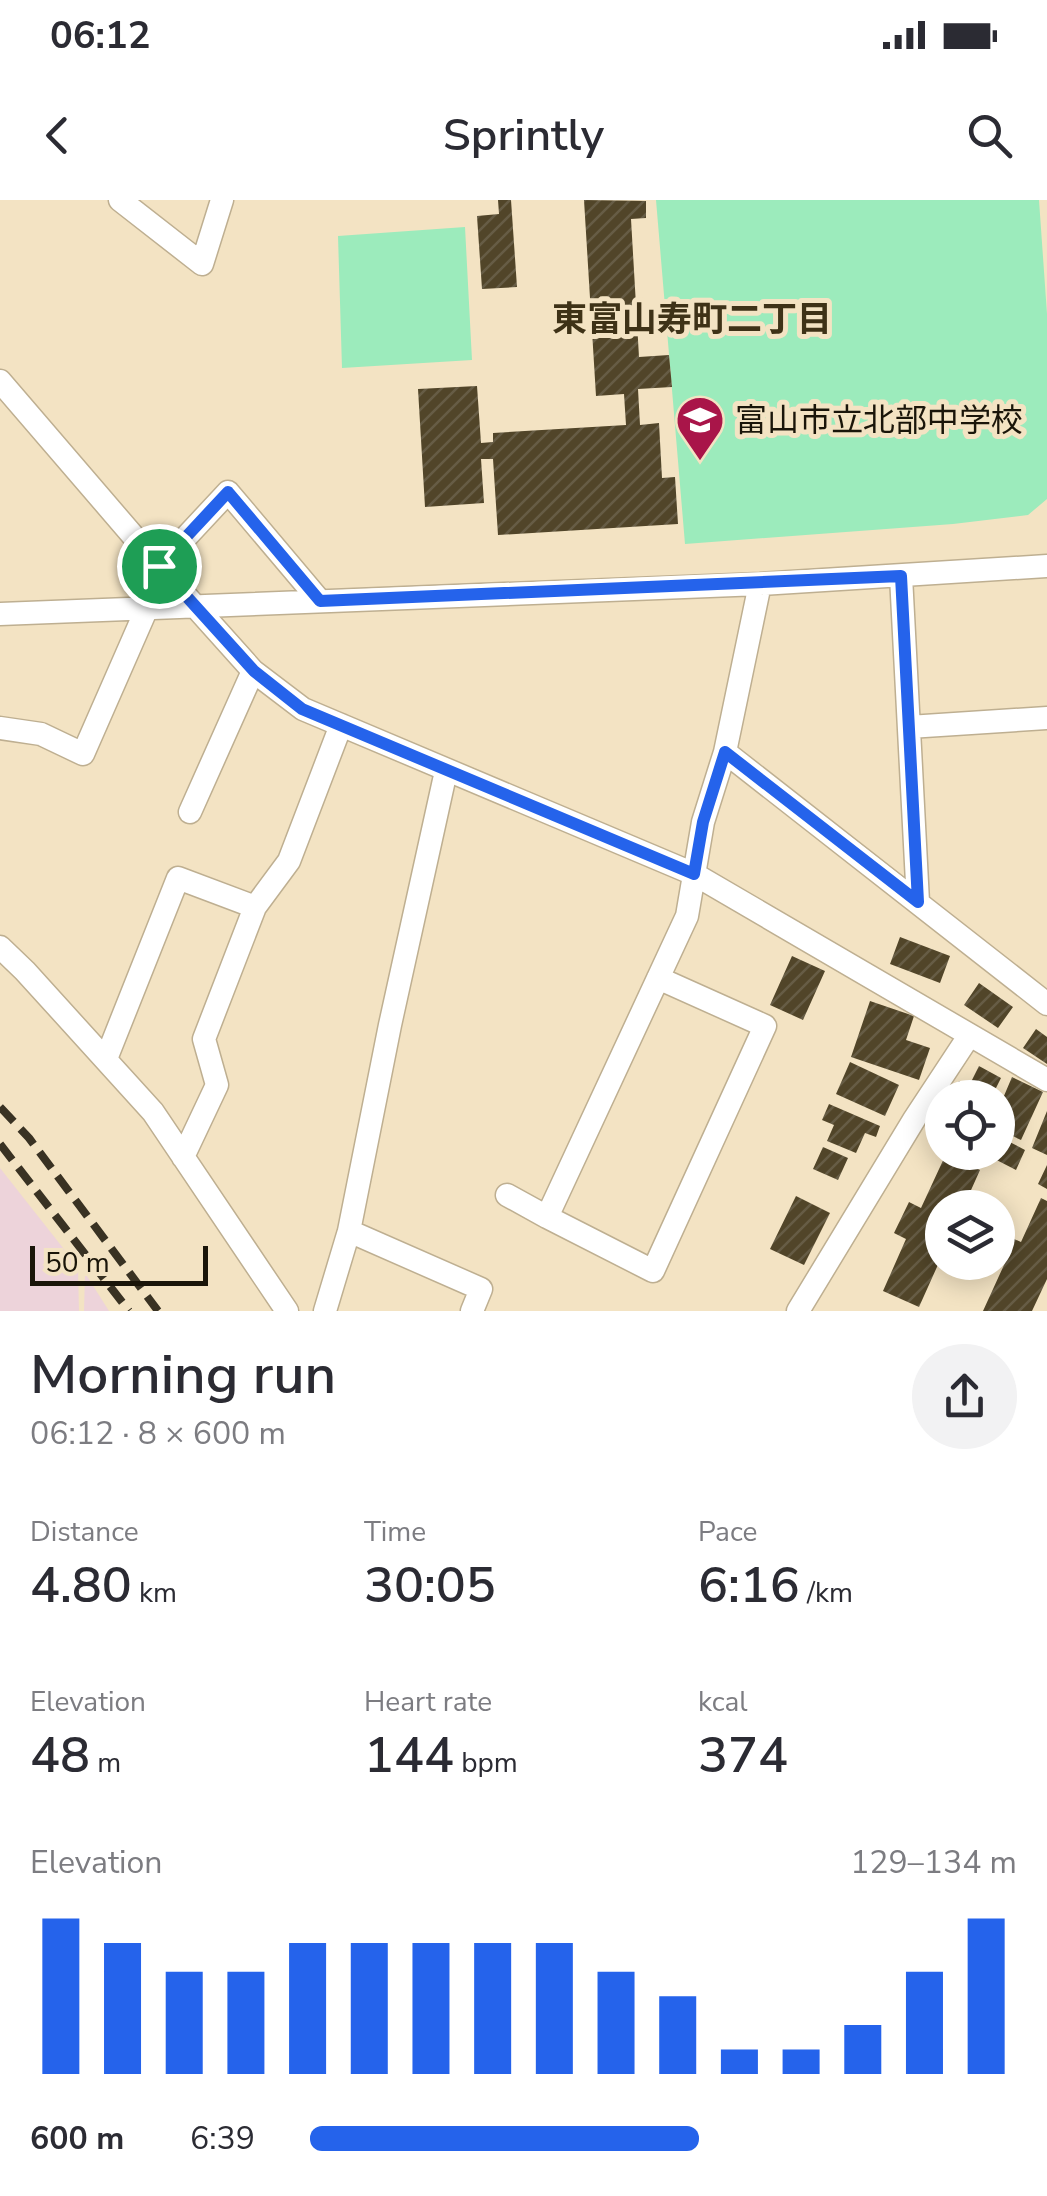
<!DOCTYPE html>
<html lang="en">
<head>
<meta charset="utf-8">
<style>
	:root { --surface:#fff; --page:#f2f2f3; --text:#2b2b33; --muted:#7c7c81; --accent:#2563eb }
	body { margin:0; font-family:"Nunito Sans","Noto Sans JP",sans-serif; background:var(--page); color:var(--text); height:100vh; display:flex; flex-direction:column; font-size:38px; white-space:nowrap }
	* { box-sizing:border-box; margin:0 }
	p { font-size:32px; color:var(--muted) }
	.icon { flex:none; width:55px; height:55px; fill:none; stroke:currentColor; stroke-width:2; stroke-linecap:round; stroke-linejoin:round }
	.map { position:relative; height:1111px; overflow:hidden }
	.drawer { display:flex; flex-direction:column; background:var(--surface); flex:1 }
	.drawer>* { flex:none }
	.controls { position:absolute; left:925px; top:880px; display:grid; gap:20px }
	.controls a { display:grid; place-items:center; width:90px; height:90px; border-radius:50%; background:var(--surface); box-shadow:0 5px 25px #0003; font-size:50px }
	.scale { position:absolute; left:30px; bottom:25px; width:178px; box-sizing:border-box; padding-left:10px; border:5px solid #1a1509; border-top:0; font-size:28px; line-height:35px; white-space:nowrap; color:#1a1509; -webkit-text-stroke:8px #f3e3c3; paint-order:stroke }
	.pin { position:absolute; display:grid; place-items:center; width:85px; height:85px; color:#fff; margin:-42px; border:5px solid #fff; border-radius:50%; box-shadow:0 2px 10px #0007 }
	.round { display:grid; place-items:center; flex:none; width:105px; height:105px; border-radius:52px; background:var(--page) }
	.headline { display:flex; align-items:center; justify-content:space-between; height:170px; padding:0 30px }
	h1 { font-size:55px; font-weight:600; line-height:75px }
	.figures { display:grid; grid-template-columns:repeat(3,1fr); gap:15px; height:170px; padding:10px 30px }
	.figures div { display:grid; align-content:center }
	.figures b { font-size:50px; font-weight:600 }
	.figures small { font-size:28px; font-weight:400 }
	.figures p { font-size:28px }
	.chart { height:280px; padding:20px 30px }
	.chart p { display:flex; justify-content:space-between }
	.chart svg { width:100%; height:180px; margin-top:10px; stroke:var(--accent); stroke-width:6 }
	ul { padding:0 30px; list-style:none; font-size:32px }
	li { display:grid; grid-template-columns:160px 120px 1fr; align-items:center; height:75px }
	li i { height:25px; border-radius:12px; background:var(--accent) }
	.status { display:flex; justify-content:space-between; align-items:center; height:70px; padding:0 50px; background:var(--surface); direction:ltr }
	.status svg { height:28px; fill:currentColor }
	header { display:flex; justify-content:space-between; align-items:center; height:130px; padding:0 30px; background:var(--surface); font-size:45px; font-weight:600 }
	.map>svg:first-child { display:block }
	.industrial { fill:#edd3da }
	.green { fill:#9cebbc }
	.building { fill:url(#building-hatch) }
	.lines { fill:none; stroke-linecap:round; stroke-linejoin:round }
	.minor-casing { stroke:#beaf91; stroke-width:25 }
	.minor { stroke:#fff; stroke-width:22 }
	.rail { stroke:#393223; stroke-width:8; stroke-dasharray:20 10; stroke-linecap:butt }
	.route-casing { stroke:#fff; stroke-width:20 }
	.route { stroke:#2563eb; stroke-width:12 }
	.labels { text-anchor:middle; stroke-width:10; stroke-linejoin:round; paint-order:stroke }
	.poi-label { font-size:32px; fill:#1a1509; stroke:#f3e3c3; text-anchor:start }
	.neighbourhood-label { font-size:35px; font-weight:bold; fill:#3e3217; stroke:#f3e3c3 }
</style>
</head>
<body>
<div class="status"><b>06:12</b><svg viewBox="0 0 49 12"><path d="M0 12V9h3v3zM5 12V6h3v6zM10 12V3h3v9zM15 12V0h3v12zM26 1h20v11H26zM47 4h2v5h-2z"/></svg></div>
<header><svg class="icon" aria-label="back" viewBox="0 0 24 24"><path d="M15 5l-7 7 7 7"/></svg>Sprintly<svg class="icon" aria-label="search" viewBox="0 0 24 24"><circle cx="10" cy="10" r="6"/><path d="M15 15l6 6"/></svg></header>
<div class="map">
<svg width="1047" height="1111" viewBox="0 0 1047 1111">
	<defs>
		<pattern id="building-hatch" width="6" height="6" patternUnits="userSpaceOnUse" patternTransform="scale(2.5)"><rect width="6" height="6" fill="#514529"/><path d="M-1 1l2-2M0 6l6-6M5 7l2-2" fill="none" stroke="#665c45"/></pattern>
	</defs>
	<rect width="100%" height="100%" fill="#f3e3c3"/>
	<path class="industrial" d="M 0,968 L 78,1067 L 79,1111 L 0,1111 Z
		M 85,1073 L 109,1111 L 84,1111 Z"/>
	<path class="green" d="M 656,0 L 1039,0 L 1047,114 L 1047,299 L 1028,315 L 953,324 L 685,344 Z
		M 465,27 L 472,160 L 342,168 L 338,36 Z"/>
	<path class="building" d="M 498,0 L 511,0 L 517,87 L 482,89 L 477,16 L 499,14 Z
		M 584,0 L 646,1 L 646,18 L 631,19 L 639,157 L 669,155 L 672,187 L 638,189 L 640,225 L 659,223 L 662,278 L 675,277 L 678,324 L 498,335 L 493,259 L 481,259 L 484,303 L 425,307 L 418,189 L 477,186 L 481,243 L 493,242 L 493,233 L 626,225 L 624,194 L 596,196 Z
		M 900,737 L 950,756 L 940,783 L 890,764 Z
		M 792,756 L 825,771 L 803,820 L 770,805 Z
		M 979,783 L 1013,807 L 998,828 L 964,805 Z
		M 870,801 L 914,816 L 906,840 L 930,848 L 919,880 L 851,857 Z
		M 1036,829 L 1047,837 L 1047,864 L 1023,848 Z
		M 850,862 L 899,885 L 885,916 L 836,894 Z
		M 979,866 L 1001,878 L 991,898 L 951,898 L 959,881 L 969,886 Z
		M 1012,877 L 1043,892 L 1021,940 L 1004,932 L 1011,916 L 998,910 Z
		M 829,904 L 880,926 L 876,937 L 865,933 L 856,953 L 827,941 L 834,925 L 822,920 Z
		M 942,908 L 942,938 L 932,933 Z
		M 1047,911 L 1047,955 L 1032,948 Z
		M 998,936 L 1025,950 L 1016,970 L 981,952 L 998,952 Z
		M 823,947 L 848,958 L 838,980 L 813,969 Z
		M 946,954 L 980,970 L 963,1008 L 942,1008 L 942,1059 L 941,1058 L 919,1107 L 883,1091 L 906,1039 L 894,1033 L 909,1002 L 921,1008 Z
		M 1047,965 L 1047,989 L 1038,984 Z
		M 796,996 L 830,1013 L 804,1065 L 770,1049 Z
		M 1041,998 L 1047,1001 L 1047,1079 L 1032,1111 L 983,1111 L 1009,1054 L 998,1049 L 998,1032 L 1021,1042 Z"/>
	<g class="lines">
		<g class="minor-casing">
			<path id="minor" d="M 120,0 L 202,64 L 222,0
				M 0,181 L 159,366 L 253,471 L 303,509 L 694,674 L 1047,880
				M 159,366 L 228,292 L 320,401
				M 901,376 L 918,702
				M 0,414 L 760,384 L 1047,366
				M 909,527 L 1047,518
				M 0,528 L 41,534 L 83,554 L 147,408
				M 725,552 L 1047,804
				M 190,612 L 253,471
				M 0,747 L 25,771 L 153,912 L 287,1111
				M 658,778 L 765,826 L 653,1071 L 547,1017 L 687,716 L 703,622 L 725,552 L 760,384
				M 106,859 L 178,678 L 255,707
				M 183,957 L 217,885 L 204,839 L 255,707 L 289,661 L 341,525
				M 507,995 L 547,1017
				M 349,1031 L 481,1089 L 472,1111
				M 325,1111 L 349,1031 L 390,825 L 446,571
				M 798,1111 L 915,918 L 969,836"/>
		</g>
		<use href="#minor" class="minor"/>
		<path class="rail" d="M 0,907 L 29,938 L 158,1111
			M 0,944 L 129,1111"/>
	</g>
	<g class="lines">
		<g class="route-casing">
			<path id="route" d="M 228,292 L 320,401 L 901,376 L 918,702 L 725,552 L 703,622 L 694,674 L 302,509 L 254,471 L 159,366 Z"/>
		</g>
		<use href="#route" class="route"/>
	</g>
	<defs>
		<g id="school-pin" transform="scale(2.5)"><path d="M0 17L-7.5 6A9.5 9.5 0 1 1 7.5 6Z" fill="#a91549" stroke="#f3e3c3"/><path d="M0-5L7-2L0 1L-7-2ZM-4 1L0 2.5L4 1V4Q0 6-4 4Z" fill="#fff"/></g>
	</defs>
	<g fill-rule="evenodd">
		<use href="#school-pin" x="700" y="220"/>
	</g>
	<g class="labels">
		<g class="poi-label">
			<text x="735" y="231">富山市立北部中学校</text>
		</g>
		<g class="neighbourhood-label">
			<text x="692" y="131">東富山寿町二丁目</text>
		</g>
	</g>
</svg>
<div class="controls">
<a><svg class="icon" aria-label="locate" viewBox="0 0 24 24"><circle cx="12" cy="12" r="6"/><path d="M12 2v4M12 18v4M2 12h4M18 12h4"/></svg></a>
<a><svg class="icon" aria-label="layers" viewBox="0 0 24 24"><path d="M12 4l9 5-9 5-9-5zM3 14l9 5 9-5"/></svg></a>
</div>
<div class="scale">50 m</div>
<div class="pin" style="left:159px;top:366px;background:#1e9e55"><svg class="icon" aria-label="arrive" viewBox="0 0 24 24"><path d="M6 21V4h12l-3 4 3 4H6"/></svg></div>
</div>
<section class="drawer">
<div class="headline"><div><h1>Morning run</h1><p>06:12 · 8 × 600 m</p></div><a class="round"><svg class="icon" aria-label="share" viewBox="0 0 24 24"><path d="M12 15V3M7 8l5-5 5 5M5 13v7h14v-7"/></svg></a></div>
<div class="figures">
<div><p>Distance</p><b>4.80<small> km</small></b></div>
<div><p>Time</p><b>30:05</b></div>
<div><p>Pace</p><b>6:16<small> /km</small></b></div>
</div>
<div class="figures">
<div><p>Elevation</p><b>48<small> m</small></b></div>
<div><p>Heart rate</p><b>144<small> bpm</small></b></div>
<div><p>kcal</p><b>374</b></div>
</div>
<div class="chart"><p><span>Elevation</span>129–134 m</p>
<svg viewBox="0 0 160 44" preserveAspectRatio="none"><path d="M5 44V6M15 44V12M25 44V19M35 44V19M45 44V12M55 44V12M65 44V12M75 44V12M85 44V12M95 44V19M105 44V25M115 44V38M125 44V38M135 44V32M145 44V19M155 44V6"/></svg>
</div>
<ul>
<li><b>600 m</b>6:39<i style="width:55%"></i></li>
</ul>
</section>
</body>
</html>
